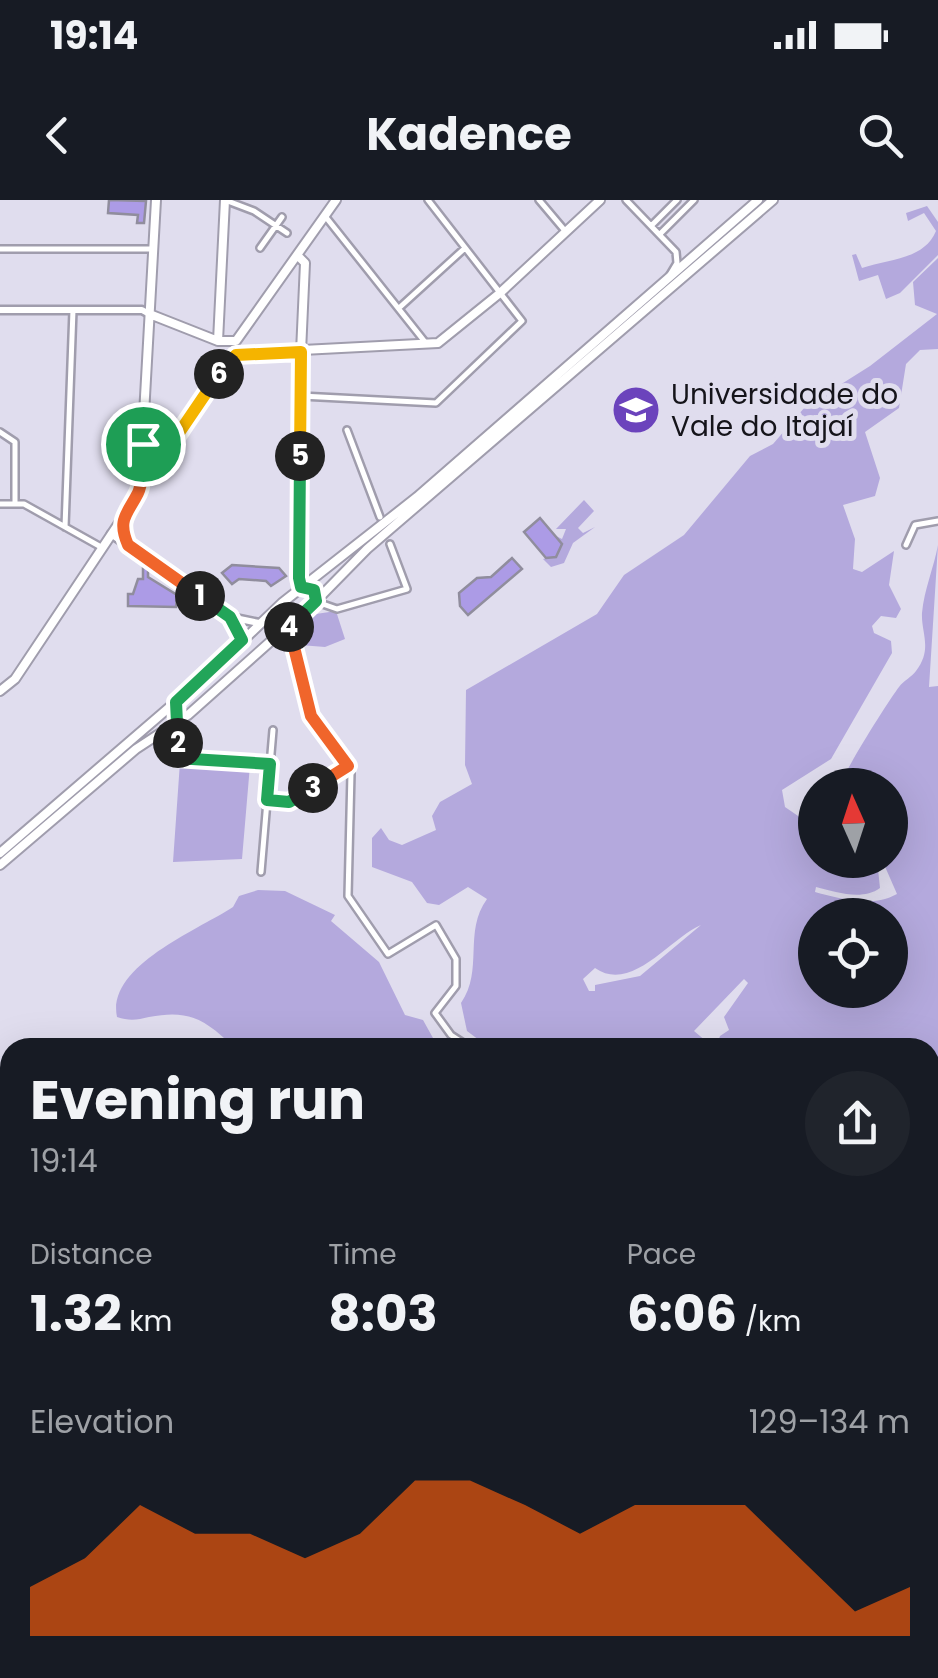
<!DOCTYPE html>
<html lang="en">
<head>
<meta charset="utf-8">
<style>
	:root { --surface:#171b24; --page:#20242c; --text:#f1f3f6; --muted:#9ea1a6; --accent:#ea580c }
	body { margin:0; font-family:Poppins,sans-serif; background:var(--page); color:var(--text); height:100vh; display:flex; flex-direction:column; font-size:38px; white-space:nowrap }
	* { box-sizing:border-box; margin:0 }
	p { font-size:32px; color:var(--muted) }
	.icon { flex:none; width:55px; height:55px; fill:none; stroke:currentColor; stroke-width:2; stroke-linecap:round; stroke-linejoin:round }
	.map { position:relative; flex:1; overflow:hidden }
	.details { position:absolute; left:0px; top:838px; width:940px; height:642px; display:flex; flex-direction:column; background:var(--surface); border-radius:30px 30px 0 0; box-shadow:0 10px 40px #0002 }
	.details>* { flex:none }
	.needle { width:65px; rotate:357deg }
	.tools { position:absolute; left:798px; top:568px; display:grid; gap:20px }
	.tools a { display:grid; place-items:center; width:110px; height:110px; border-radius:50%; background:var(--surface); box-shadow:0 10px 40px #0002; font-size:50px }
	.pin { position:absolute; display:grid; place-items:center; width:85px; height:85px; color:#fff; margin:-42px; border:5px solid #fff; border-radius:50%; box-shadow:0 2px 10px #0007 }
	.km { position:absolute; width:50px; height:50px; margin:-25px; border-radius:50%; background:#222; color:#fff; font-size:28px; line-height:50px; text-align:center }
	.round { display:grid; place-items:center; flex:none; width:105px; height:105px; border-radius:52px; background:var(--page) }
	.summary { display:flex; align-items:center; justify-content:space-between; height:170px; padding:0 30px }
	h1 { font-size:55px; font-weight:700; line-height:75px }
	.metrics { display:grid; grid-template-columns:repeat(3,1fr); gap:15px; height:170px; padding:10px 30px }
	.metrics div { display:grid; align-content:center }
	.metrics b { font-size:50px; font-weight:700 }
	.metrics small { font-size:28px; font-weight:400 }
	.metrics p { font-size:28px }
	.chart { height:280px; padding:20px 30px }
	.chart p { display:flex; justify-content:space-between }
	.chart svg { width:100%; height:180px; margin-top:10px; fill:var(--accent); opacity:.7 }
	.status { display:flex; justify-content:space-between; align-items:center; height:70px; padding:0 50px; background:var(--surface); direction:ltr }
	.status svg { height:28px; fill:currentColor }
	header { display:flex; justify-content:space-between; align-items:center; height:130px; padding:0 30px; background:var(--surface); font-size:45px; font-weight:700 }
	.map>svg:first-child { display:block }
	.green { fill:#b4a9dd; fill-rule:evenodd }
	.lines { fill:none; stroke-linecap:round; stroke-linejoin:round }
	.stream { stroke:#8675bd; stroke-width:2.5 }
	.building { fill:#ac9be6; stroke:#908d9d; stroke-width:2.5 }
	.minor-casing { stroke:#a09dad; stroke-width:10 }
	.tertiary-casing { stroke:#a09dad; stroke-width:11 }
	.secondary-casing { stroke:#a09dad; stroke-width:12 }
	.primary-casing { stroke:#a09dad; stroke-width:12 }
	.minor { stroke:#fff; stroke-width:5 }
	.tertiary { stroke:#fff; stroke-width:6 }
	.secondary { stroke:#fff; stroke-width:8 }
	.primary { stroke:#fff; stroke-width:8 }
	.split-1-casing { stroke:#fff; stroke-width:20 }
	.split-2-casing { stroke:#fff; stroke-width:20 }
	.split-3-casing { stroke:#fff; stroke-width:20 }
	.split-4-casing { stroke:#fff; stroke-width:20 }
	.split-5-casing { stroke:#fff; stroke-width:20 }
	.split-6-casing { stroke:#fff; stroke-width:20 }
	.split-7-casing { stroke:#fff; stroke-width:20 }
	.split-1 { stroke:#f0652b; stroke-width:12 }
	.split-2 { stroke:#22a559; stroke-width:12 }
	.split-3 { stroke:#22a559; stroke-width:12 }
	.split-4 { stroke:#f0652b; stroke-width:12 }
	.split-5 { stroke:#22a559; stroke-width:12 }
	.split-6 { stroke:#f5b400; stroke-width:12 }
	.split-7 { stroke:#f5b400; stroke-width:12 }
	.labels { text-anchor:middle; stroke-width:10; stroke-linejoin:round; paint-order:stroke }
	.poi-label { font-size:28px; fill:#15141a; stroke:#e0ddee; text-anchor:start }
</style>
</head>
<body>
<div class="status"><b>19:14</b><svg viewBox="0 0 49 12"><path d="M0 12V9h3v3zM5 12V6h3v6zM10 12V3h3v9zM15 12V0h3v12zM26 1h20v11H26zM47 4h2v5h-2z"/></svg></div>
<header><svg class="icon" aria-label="back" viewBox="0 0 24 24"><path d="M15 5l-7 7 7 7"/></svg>Kadence<svg class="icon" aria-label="search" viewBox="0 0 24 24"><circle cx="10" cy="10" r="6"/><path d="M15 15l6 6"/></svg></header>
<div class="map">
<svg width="938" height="1478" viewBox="0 0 938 1478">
	<rect width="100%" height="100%" fill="#e0ddee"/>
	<path class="green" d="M 927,6 L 938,22 L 938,55 L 900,93 L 886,99 L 878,75 L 859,81 L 852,55 L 856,54 L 862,68 C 888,59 924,60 936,31 L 924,13 L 908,21 L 906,13 Z
		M 938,58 L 938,149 L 920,150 L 906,164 L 899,208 L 865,232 L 880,278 L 875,296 L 843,305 L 855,339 L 853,369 L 862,372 L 894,351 L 889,385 L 901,409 L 896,418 L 881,416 L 872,426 L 874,433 L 891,441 L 892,453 L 831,559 L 782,590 L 785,607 L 801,618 L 815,608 L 815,660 L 877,660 L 880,688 C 862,701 836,692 816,687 L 815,692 C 841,699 872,708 897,694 L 883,662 L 890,660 L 890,585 L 841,585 C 842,574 889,500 899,487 C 904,480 912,477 916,471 C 933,449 921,433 922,413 C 924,390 934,367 938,345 L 929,487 L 938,486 L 938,1478 L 229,1478 L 232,1470 L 930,1470 L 930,939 L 935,935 L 930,929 L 930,848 L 716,847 L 720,836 L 729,830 L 724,817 L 748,783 L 744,779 L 694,831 L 713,847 L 497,847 L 495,839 L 479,840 L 467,831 L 461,803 C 484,770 463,732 487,699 L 468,687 L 439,705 L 427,703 L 412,682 L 372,667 L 372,638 L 381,628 L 389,640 L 402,645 L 436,630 L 432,616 L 440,602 L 472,584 L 465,565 L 466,490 L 597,414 L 624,375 L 684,335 L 750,256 L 773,244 L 805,207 L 870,166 L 937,114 L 915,105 L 913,82 ZM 890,715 L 890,790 L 815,790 L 815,715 ZM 701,725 L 640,776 L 595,785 L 595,791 L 589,791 L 583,779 L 595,768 C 632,794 671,737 701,725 Z
		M 584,300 L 594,311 L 578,328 L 583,333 L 595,327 L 573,343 L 564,363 L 551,367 L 543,359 L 558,355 L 554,335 L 562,339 L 566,329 L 556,329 Z
		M 336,411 L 345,439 L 325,447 L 300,445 L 298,431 L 316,414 Z
		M 180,562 L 250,565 L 242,659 L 173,662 Z
		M 258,690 L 285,691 L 335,715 L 331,721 L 379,762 L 405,815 L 423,820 L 433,838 L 412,842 L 413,848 L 234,847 C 205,820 190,809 149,817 C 137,820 129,821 117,817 C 106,766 200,729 233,707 L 239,696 Z
		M 10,955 L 10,1197 L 0,1191 L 0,960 Z"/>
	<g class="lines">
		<path class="stream" d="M 344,1478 L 383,1478"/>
	</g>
	<path class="building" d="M 109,0 L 146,1 L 144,23 L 137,23 L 138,15 L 108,13 Z
		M 540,318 L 562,344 L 556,357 L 546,358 L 524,332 Z
		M 512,358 L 522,369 L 468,415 L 460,406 L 459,393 L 477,378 L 491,377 Z
		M 232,365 L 279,368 L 286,376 L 271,386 L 266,381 L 239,379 L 232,384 L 222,373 Z
		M 143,366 L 148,368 L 148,377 L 177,395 L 176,407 L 128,406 L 128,394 L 133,394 L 138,379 L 143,379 Z"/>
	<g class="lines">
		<g class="minor-casing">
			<path id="minor" d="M 225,0 L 254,11 L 287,33
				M 539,0 L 566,32
				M 626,0 L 676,52 L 677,63 L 668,78
				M 325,16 L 425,142
				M 652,25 L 677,0
				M 660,34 L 694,0
				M 260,48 L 282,17
				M 0,49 L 152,49
				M 399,108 L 465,48
				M 301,196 L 436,203 L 522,121 L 428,0
				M 347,230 L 380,317
				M 0,232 L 15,242 L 15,303
				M 0,304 L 24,304 L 101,347
				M 65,327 L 73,110
				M 906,345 L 915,325 L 938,321
				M 301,387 L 301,152
				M 317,402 L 337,409 L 407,389 L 390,344
				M 289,426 L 311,516 L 351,573 L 348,696 L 388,754 L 436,725 L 456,759 L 456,786 L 435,813 L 451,835 L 471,848
				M 177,523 L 177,559 L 270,564
				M 267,601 L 296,599 L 348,566
				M 261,672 L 273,530
				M 0,1287 L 10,1285
				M 9,1406 L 10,1371
				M 198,1470 L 198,1478
				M 53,1478 L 66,1470"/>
		</g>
		<g class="tertiary-casing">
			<path id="tertiary" d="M 0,110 L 142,110 L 151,115
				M 122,317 L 128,344
				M 111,334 L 230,417 L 259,423
				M 231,418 L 242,440"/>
		</g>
		<g class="secondary-casing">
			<path id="secondary" d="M 298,56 L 305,63 L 301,152
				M 152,115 L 218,141 L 236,141 L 336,0
				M 218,141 L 225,0
				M 140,286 L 156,0
				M 0,491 L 15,479 L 227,161 L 244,153 L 438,143 L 500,93 L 600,0"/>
		</g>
		<g class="primary-casing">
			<path id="primary" d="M 0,653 L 208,474 L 282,403 L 417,297 L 758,0
				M 0,665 L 136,549 L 188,515 L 316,401 L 367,349 L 773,0"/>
		</g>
		<use href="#minor" class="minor"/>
		<use href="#tertiary" class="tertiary"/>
		<use href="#secondary" class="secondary"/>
		<use href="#primary" class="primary"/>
	</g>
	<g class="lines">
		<g class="split-1-casing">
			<path id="split-1" d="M 143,244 C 142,259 144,280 138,293 C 127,315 117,319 128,345 L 200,396"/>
		</g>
		<g class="split-2-casing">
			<path id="split-2" d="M 178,543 L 176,502 L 242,440 L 230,417 L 200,396"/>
		</g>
		<g class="split-3-casing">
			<path id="split-3" d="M 178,543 L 176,558 L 270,564 L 267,600 L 289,602 L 313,588"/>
		</g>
		<g class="split-4-casing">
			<path id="split-4" d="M 289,427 L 311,516 L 348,566 L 313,588"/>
		</g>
		<g class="split-5-casing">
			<path id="split-5" d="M 289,427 L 316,401 L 314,390 L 301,387 L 299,378 L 300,256"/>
		</g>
		<g class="split-6-casing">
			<path id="split-6" d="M 219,174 L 236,155 L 301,152 L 300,256"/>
		</g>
		<g class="split-7-casing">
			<path id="split-7" d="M 143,244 L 155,252 L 166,252 L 219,174"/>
		</g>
		<use href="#split-1" class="split-1"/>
		<use href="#split-2" class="split-2"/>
		<use href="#split-3" class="split-3"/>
		<use href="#split-4" class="split-4"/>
		<use href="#split-5" class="split-5"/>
		<use href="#split-6" class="split-6"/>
		<use href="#split-7" class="split-7"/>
	</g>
	<defs>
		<g id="university-disc" transform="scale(2.5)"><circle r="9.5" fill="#6b43bc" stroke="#e0ddee"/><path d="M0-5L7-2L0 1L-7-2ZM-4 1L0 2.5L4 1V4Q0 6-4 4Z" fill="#fff"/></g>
	</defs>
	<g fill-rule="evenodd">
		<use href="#university-disc" x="636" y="210"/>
	</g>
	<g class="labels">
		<g class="poi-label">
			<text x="671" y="204">Universidade do<tspan x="671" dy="32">Vale do Itajaí</tspan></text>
		</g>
	</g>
</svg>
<div class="tools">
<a><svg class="needle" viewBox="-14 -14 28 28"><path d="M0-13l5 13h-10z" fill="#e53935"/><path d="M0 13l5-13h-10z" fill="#9ea1a6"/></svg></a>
<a><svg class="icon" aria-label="locate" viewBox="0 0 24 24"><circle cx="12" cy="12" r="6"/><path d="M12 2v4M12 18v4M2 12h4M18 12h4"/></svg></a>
</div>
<div class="pin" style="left:143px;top:244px;background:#1e9e55"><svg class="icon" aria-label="arrive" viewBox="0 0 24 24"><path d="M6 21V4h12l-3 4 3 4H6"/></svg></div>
<b class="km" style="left:200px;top:396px">1</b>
<b class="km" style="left:178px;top:543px">2</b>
<b class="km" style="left:313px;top:588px">3</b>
<b class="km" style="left:289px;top:427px">4</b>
<b class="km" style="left:300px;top:256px">5</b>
<b class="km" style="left:219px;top:174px">6</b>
<section class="details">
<div class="summary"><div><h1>Evening run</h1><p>19:14</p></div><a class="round"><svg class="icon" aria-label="share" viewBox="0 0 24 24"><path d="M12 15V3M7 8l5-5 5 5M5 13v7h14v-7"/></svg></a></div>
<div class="metrics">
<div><p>Distance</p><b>1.32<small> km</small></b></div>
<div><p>Time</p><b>8:03</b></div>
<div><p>Pace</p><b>6:06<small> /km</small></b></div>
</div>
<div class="chart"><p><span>Elevation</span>129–134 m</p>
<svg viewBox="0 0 160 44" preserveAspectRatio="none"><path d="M0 44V32L10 25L20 12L30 19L40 19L50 25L60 19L70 6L80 6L90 12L100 19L110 12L120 12L130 12L140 25L150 38L160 32V44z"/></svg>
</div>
</section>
</div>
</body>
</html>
